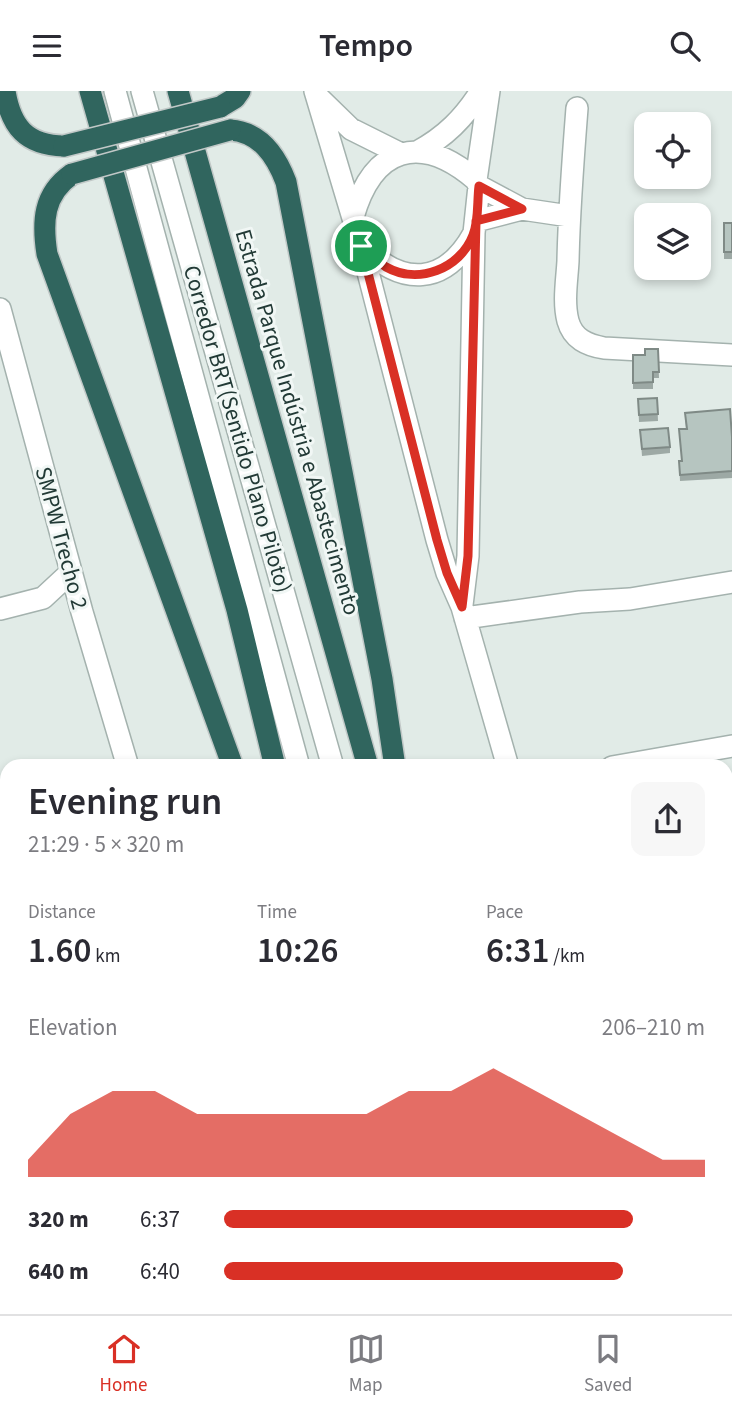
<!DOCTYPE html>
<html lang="en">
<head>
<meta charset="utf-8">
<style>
	:root { --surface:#fff; --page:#f7f7f7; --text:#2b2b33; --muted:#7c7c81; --line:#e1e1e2; --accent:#d93025 }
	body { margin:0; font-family:"Source Sans 3",sans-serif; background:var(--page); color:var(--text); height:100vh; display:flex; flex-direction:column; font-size:26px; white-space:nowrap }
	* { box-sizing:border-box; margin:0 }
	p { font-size:23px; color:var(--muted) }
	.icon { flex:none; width:38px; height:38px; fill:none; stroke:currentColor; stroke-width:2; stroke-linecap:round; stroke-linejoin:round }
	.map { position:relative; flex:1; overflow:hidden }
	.panel { position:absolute; left:0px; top:668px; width:733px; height:555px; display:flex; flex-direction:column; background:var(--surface); border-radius:21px 21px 0 0; box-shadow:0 4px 10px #0003 }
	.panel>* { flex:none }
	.buttons { position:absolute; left:634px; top:21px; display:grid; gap:14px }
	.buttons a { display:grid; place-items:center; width:77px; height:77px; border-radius:14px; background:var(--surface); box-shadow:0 4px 10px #0003; font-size:35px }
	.pin { position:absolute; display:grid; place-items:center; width:60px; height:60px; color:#fff; margin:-30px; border:4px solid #fff; border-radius:50%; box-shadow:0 2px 7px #0007 }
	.round { display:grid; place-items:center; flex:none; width:74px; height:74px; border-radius:14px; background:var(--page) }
	.overview { display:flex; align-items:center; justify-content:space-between; height:119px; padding:0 28px }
	h1 { font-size:38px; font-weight:600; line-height:52px }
	.figures { display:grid; grid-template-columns:repeat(3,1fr); gap:10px; height:119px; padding:7px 28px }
	.figures div { display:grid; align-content:center }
	.figures b { font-size:35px; font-weight:600 }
	.figures small { font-size:19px; font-weight:400 }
	.figures p { font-size:19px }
	.chart { height:196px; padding:14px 28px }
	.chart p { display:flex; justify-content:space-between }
	.chart svg { width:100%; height:126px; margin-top:7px; fill:var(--accent); opacity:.7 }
	ul { padding:0 28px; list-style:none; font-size:23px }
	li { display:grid; grid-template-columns:112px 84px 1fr; align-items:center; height:52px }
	li i { height:18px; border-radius:9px; background:var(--accent) }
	header { display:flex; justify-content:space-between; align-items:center; height:91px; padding:0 28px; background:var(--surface); font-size:32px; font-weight:600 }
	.dock { display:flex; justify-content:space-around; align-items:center; height:98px; border-top:2px solid var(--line); background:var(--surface); font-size:19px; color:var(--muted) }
	.dock a { display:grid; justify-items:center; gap:4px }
	.dock .on { color:var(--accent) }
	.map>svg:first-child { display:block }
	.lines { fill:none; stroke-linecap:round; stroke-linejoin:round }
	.minor-casing { stroke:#a4b2ae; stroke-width:24 }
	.highway-casing { stroke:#c1c8c7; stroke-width:24 }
	.minor { stroke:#fff; stroke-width:21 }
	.highway { stroke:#30655e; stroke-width:21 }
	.highway-bridge-casing { stroke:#c1c8c7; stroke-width:24; stroke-linecap:butt }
	.highway-bridge { stroke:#30655e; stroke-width:21 }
	.wall { fill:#9da9a5 }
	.shaded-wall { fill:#7f8a86 }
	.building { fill:#b6c5c0; stroke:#7f8a86; stroke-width:2 }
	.route-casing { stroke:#fff; stroke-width:14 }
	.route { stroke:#d93025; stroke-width:9 }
	.labels { text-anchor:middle; stroke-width:6; stroke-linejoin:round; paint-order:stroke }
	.street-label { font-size:23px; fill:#223a36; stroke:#f1f7f5 }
</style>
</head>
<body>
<header><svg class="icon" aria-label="menu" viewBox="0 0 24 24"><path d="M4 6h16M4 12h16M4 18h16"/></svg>Tempo<svg class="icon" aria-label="search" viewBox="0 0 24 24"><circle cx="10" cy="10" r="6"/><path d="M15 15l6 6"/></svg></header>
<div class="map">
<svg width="732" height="1223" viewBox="0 0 732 1223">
	<rect width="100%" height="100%" fill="#e1ebe7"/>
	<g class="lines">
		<g class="minor-casing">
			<path id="minor" d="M 115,0 L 299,676
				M 142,0 L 333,676
				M 315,0 L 361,154 L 437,449 L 447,482 L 462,516 L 508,676
				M 318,6 L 351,38 L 399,62
				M 577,17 C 573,68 569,119 568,170 C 567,189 563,211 568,230 C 573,248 587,254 604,257 L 732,264
				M 417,61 C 445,46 464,27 481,0
				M 479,95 L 522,118
				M 353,126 C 373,56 420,41 476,89
				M 476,130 L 522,118 L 569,125
				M 361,154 C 402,196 445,195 474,142
				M 0,218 L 82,521 L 128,676
				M 462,514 L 468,465 L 474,142 L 479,95 L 476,89 L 489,0
				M 0,518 L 43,507 L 71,481
				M 465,527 L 580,511 L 630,508 L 732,491
				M 612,676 L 732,655
				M 726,804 L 732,803
				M 0,833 L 7,831
				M 280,1216 L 282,1223
				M 445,1216 L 447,1223
				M 482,1216 L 484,1223
				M 658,1216 L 660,1223"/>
		</g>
		<g class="highway-casing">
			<path id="highway" d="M 5,0 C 11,36 26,54 64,55
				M 90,0 L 237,519 L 275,676
				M 178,0 L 368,676
				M 220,16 L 235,7 L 240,0
				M 230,39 C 260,41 276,64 286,91 L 382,588 L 395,676
				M 72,83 C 43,103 42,131 47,163 L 233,676
				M 408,1216 L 410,1223
				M 513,1216 L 515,1223"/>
		</g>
		<use href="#minor" class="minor"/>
		<use href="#highway" class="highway"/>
		<g class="highway-bridge-casing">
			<path id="highway-bridge" d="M 64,55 L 220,16
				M 72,83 L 230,39"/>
		</g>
		<use href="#highway-bridge" class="highway-bridge"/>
	</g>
	<path class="wall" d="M 724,132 L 732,132 L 732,168 L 724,168 Z
		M 658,258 L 659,287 L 653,287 L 653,298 L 633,298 L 633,264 L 645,264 Z
		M 657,307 L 658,330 L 639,331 L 638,308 Z
		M 685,322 L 732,346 L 732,387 L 680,390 L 679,370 L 682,370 L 679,338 L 686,338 Z
		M 640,339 L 670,356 L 670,362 L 642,365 Z
		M 732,696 L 732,716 L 729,711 L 729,698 Z
		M 0,862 L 7,866 L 2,959 L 0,954 Z"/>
	<path class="shaded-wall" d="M 7,945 L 7,958 L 2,959 L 2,946 Z
		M 7,979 L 7,992 L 0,994 L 0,981 Z"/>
	<path class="building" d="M 724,132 L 732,132 L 732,161 L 724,161 Z
		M 645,258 L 658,258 L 659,281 L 653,281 L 653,291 L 633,292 L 633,264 L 645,264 Z
		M 657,307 L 658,323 L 639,324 L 638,308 Z
		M 730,318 L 732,346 L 732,380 L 680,384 L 679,370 L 682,370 L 679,338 L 687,338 L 685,322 Z
		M 668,337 L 670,356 L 642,358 L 640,339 Z
		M 0,862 L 7,866 L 7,945 L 2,946 L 0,941 Z
		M 7,963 L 7,979 L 0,981 L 0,965 Z"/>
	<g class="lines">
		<g class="route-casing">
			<path id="route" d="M 361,155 L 437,449 L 447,482 L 462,516 L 468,465 L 476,130 L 522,118 L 479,95 C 477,110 479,130 473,144 C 460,178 418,194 386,176 C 377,170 369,162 361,155"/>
		</g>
		<use href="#route" class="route"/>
	</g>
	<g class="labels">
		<g class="street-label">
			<text transform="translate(298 331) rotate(74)" y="8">Estrada Parque Indústria e Abastecimento</text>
			<text transform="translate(238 338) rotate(74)" y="8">Corredor BRT(Sentido Plano Piloto)</text>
			<text transform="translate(62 447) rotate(75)" y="8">SMPW Trecho 2</text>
		</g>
	</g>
</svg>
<div class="buttons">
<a><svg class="icon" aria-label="locate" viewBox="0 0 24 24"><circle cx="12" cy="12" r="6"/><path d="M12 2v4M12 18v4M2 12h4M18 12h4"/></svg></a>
<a><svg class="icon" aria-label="layers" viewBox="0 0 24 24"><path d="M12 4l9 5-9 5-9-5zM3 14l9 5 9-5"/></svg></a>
</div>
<div class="pin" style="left:361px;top:155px;background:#1e9e55"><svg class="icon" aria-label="arrive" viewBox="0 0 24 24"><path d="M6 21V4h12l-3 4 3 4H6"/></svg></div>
<section class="panel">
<div class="overview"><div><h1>Evening run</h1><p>21:29 · 5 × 320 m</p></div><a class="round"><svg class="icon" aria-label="share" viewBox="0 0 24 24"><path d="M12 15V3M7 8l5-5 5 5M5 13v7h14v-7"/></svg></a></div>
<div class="figures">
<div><p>Distance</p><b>1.60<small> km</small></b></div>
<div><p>Time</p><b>10:26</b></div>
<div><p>Pace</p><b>6:31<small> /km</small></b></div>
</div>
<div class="chart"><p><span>Elevation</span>206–210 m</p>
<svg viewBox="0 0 160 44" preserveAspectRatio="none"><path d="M0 44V38L10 22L20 14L30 14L40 22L50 22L60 22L70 22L80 22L90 14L100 14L110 6L120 14L130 22L140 30L150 38L160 38V44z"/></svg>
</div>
<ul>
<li><b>320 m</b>6:37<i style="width:85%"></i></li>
<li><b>640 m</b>6:40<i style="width:83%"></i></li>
</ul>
</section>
</div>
<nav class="dock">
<a class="on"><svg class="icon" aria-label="home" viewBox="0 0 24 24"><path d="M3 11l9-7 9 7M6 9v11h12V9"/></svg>Home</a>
<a><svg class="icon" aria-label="map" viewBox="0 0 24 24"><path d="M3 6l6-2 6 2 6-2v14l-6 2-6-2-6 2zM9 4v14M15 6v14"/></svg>Map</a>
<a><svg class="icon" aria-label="saved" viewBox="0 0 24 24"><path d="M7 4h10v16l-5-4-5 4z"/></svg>Saved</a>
</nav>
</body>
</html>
